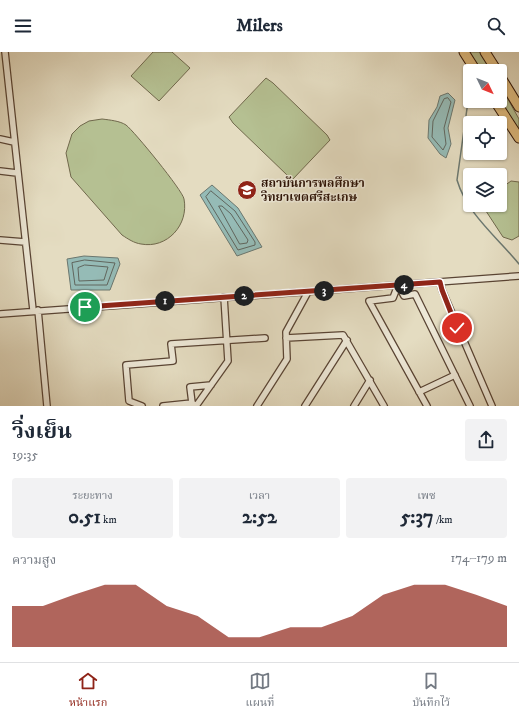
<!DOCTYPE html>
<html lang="th">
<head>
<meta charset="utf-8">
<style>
	:root { --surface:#fff; --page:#f2f2f3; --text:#1f2937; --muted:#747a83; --line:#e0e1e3; --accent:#8f2418 }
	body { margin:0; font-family:"IM FELL DW Pica","Noto Serif Thai",serif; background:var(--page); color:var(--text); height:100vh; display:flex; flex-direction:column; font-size:15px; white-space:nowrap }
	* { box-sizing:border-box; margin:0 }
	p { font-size:13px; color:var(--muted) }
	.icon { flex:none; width:22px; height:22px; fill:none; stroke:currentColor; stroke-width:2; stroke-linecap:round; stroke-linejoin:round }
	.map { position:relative; height:354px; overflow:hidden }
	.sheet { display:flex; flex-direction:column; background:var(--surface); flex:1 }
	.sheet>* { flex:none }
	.needle { width:26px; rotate:133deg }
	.controls { position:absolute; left:463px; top:12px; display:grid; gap:8px }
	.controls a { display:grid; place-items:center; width:44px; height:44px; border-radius:4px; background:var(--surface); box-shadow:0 1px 3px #0004; font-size:20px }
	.pin { position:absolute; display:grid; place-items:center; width:34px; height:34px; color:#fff; margin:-17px; border:2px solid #fff; border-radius:50%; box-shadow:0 1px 4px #0007 }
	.km { position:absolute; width:20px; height:20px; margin:-10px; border-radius:50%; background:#222; color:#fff; font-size:11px; line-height:20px; text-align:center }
	.round { display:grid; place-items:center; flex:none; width:42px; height:42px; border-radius:4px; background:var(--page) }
	.summary { display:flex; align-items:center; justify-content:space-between; height:68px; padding:0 12px }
	h1 { font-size:22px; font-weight:700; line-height:30px }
	.stats { display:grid; grid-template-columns:repeat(3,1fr); gap:6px; height:68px; padding:4px 12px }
	.stats div { display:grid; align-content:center; border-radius:4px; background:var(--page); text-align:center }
	.stats b { font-size:20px; font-weight:700 }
	.stats small { font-size:11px; font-weight:400 }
	.stats p { font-size:11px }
	.chart { height:112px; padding:8px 12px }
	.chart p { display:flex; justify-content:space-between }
	.chart svg { width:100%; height:72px; margin-top:4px; fill:var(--accent); opacity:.7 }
	header { display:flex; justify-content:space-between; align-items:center; height:52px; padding:0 12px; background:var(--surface); font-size:18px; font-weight:700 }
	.menu { display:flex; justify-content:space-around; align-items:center; height:56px; border-top:1px solid var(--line); background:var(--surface); font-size:11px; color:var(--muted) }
	.menu a { display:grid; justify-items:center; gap:2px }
	.menu .active { color:var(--accent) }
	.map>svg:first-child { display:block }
	.green { fill:#b5c092; stroke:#70684c }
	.water { fill:#95bbb6; stroke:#6b776f }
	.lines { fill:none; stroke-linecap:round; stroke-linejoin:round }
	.shore { stroke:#60665e; stroke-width:1 }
	.stream { stroke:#6b776f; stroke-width:1.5 }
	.minor-casing { stroke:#594434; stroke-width:8 }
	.primary-casing { stroke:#2b1105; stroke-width:11 }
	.minor { stroke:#ede8d7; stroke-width:5.5 }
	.primary { stroke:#e2be80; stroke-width:9 }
	.route-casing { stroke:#fff; stroke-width:8 }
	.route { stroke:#8f2418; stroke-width:5 }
	.labels { text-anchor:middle; stroke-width:3; stroke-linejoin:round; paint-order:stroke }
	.poi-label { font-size:12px; font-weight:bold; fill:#2b1105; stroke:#ede8d7; text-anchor:start }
</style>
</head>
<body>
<header><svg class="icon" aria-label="menu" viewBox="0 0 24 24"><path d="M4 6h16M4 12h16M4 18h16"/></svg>Milers<svg class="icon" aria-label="search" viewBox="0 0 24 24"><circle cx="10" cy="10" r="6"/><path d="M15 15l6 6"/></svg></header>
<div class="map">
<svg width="519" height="354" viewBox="0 0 519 354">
	<rect width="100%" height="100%" fill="#e4dcc1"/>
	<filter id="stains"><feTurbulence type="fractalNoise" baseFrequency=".005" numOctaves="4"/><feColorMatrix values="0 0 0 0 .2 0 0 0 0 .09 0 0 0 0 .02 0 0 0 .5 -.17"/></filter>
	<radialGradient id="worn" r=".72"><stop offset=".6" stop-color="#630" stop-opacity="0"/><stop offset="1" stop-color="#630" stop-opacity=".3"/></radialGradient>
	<path class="green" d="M 153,0 L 172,0 L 190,16 L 159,49 L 131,24 Z
		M 469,0 L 480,0 L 492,19 L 481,19 Z
		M 266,26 L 273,31 L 327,83 L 330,88 L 293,127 L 287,123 L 233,71 L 229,65 Z
		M 500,33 L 519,67 L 519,78 L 500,49 Z
		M 102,67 C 110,68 120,69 126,73 C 134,79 183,139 184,147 C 189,173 167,197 141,192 C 134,191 128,187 122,183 L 71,125 L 66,101 L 72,82 L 80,74 L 89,69 Z
		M 511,129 L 519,130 L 519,184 L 512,188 L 503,185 L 484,156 L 485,153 L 500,153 L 500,137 Z"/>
	<path class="water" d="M 448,41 L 455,48 L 448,76 L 451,92 L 446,106 L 440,102 L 428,86 L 429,68 L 437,55 L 440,44 Z
		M 212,133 L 238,156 L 262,195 L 237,204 L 200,143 Z
		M 84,204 L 118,206 L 120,212 L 110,238 L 71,238 L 67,207 Z"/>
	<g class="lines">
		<path class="shore" d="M 448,46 L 451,50 L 444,76 L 446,92 L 443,98 L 432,85 L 433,69 L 444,47 Z
			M 211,139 L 235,159 L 255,190 L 255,193 L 238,198 L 206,145 Z
			M 219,154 L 222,154 L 231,162 L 248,188 L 247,191 L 240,192 Z
			M 85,208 L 115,211 L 107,233 L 75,233 L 72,211 Z
			M 85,213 L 108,215 L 104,228 L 79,229 L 78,216 Z"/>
		<path class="stream" d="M 470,35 L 457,128 C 467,162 497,185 519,212"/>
		<g class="minor-casing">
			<path id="minor" d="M 5,0 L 33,258
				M 0,87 L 14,90
				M 0,119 L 17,121
				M 0,188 L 25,190
				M 440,230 L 442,238 L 492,354
				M 398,233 L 393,246 L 369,249 L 427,354
				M 398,233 L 404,244 L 415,242 L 470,354
				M 38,258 L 47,354
				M 0,262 L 519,224
				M 286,286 L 343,283 L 384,354
				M 419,340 L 455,323
				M 142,354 L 129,349 L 126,313 L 173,309 L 171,292 L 265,286
				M 163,354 L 192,351
				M 196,354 L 228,309 L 224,245
				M 196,354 L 192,351 L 190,335 L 211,333
				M 257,354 L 287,307 L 286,280 L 308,240
				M 305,354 L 347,288
				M 354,354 L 370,328"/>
		</g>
		<g class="primary-casing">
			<path id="primary" d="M 464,0 L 476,19
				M 485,0 L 497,19
				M 500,24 L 519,55
				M 495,49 L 519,86"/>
		</g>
		<use href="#minor" class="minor"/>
		<use href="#primary" class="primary"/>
	</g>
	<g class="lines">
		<g class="route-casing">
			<path id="route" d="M 85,255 L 440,230 L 442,238 L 457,276"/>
		</g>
		<use href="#route" class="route"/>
	</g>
	<defs>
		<g id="university-disc" transform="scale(1)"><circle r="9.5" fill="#8f2418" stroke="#ede8d7"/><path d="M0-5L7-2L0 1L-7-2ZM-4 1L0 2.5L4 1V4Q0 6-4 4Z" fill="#fff"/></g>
	</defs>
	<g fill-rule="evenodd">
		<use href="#university-disc" x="247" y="138"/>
	</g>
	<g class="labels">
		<g class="poi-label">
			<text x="261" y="135">สถาบันการพลศึกษา<tspan x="261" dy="14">วิทยาเขตศรีสะเกษ</tspan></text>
		</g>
	</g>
	<rect width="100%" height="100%" filter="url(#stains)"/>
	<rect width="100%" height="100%" fill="url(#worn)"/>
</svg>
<div class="controls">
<a><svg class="needle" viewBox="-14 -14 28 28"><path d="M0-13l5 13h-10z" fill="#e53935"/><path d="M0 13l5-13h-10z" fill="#747a83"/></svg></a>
<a><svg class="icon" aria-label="locate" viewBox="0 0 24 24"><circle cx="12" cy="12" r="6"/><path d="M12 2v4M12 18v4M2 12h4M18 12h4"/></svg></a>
<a><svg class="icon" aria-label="layers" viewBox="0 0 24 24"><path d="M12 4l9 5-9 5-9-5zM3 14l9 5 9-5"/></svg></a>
</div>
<div class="pin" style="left:85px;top:255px;background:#1e9e55"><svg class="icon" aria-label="arrive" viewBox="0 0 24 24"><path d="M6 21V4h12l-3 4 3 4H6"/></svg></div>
<div class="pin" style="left:457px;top:276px;background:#d93025"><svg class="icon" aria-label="check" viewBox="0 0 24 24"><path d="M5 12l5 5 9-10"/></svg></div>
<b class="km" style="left:165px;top:249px">1</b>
<b class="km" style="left:244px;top:244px">2</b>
<b class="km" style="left:324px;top:239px">3</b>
<b class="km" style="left:404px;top:233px">4</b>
</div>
<section class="sheet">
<div class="summary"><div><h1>วิ่งเย็น</h1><p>19:35</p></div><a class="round"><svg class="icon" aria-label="share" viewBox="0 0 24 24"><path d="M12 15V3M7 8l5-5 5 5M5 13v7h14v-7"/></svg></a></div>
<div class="stats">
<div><p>ระยะทาง</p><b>0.51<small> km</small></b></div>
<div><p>เวลา</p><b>2:52</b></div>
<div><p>เพซ</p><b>5:37<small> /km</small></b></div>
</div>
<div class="chart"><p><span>ความสูง</span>174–179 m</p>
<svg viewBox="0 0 160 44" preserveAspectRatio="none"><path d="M0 44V19L10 19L20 12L30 6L40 6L50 19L60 25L70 38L80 38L90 32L100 32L110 25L120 12L130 6L140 6L150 12L160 19V44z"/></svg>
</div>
</section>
<nav class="menu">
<a class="active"><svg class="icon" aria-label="home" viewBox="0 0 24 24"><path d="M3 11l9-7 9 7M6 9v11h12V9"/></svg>หน้าแรก</a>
<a><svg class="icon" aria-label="map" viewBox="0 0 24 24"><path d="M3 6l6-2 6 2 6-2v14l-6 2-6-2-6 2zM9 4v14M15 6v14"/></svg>แผนที่</a>
<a><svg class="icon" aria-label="saved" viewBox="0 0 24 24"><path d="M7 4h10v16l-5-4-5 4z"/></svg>บันทึกไว้</a>
</nav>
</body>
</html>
